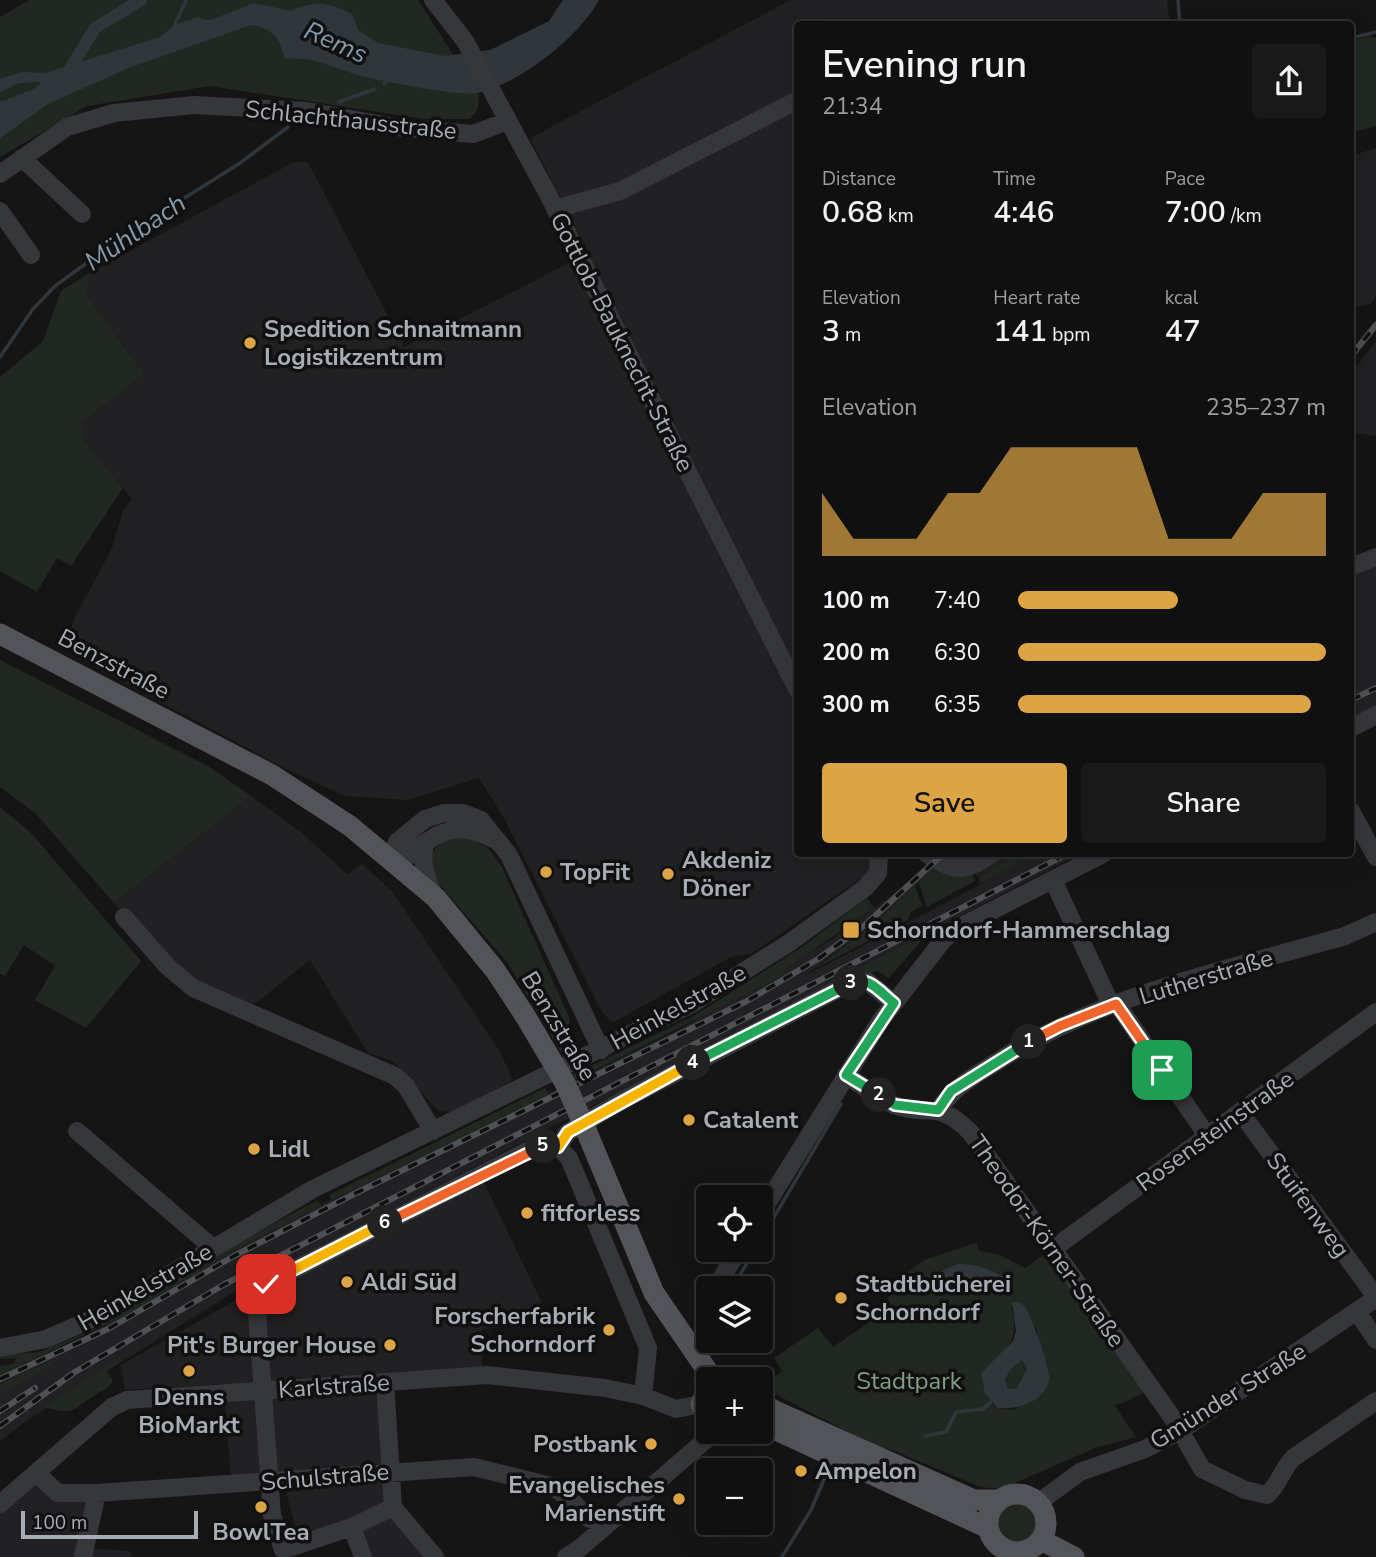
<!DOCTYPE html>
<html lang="en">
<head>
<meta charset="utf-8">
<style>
	:root { --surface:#101010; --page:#191919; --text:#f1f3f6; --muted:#9c9d9f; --line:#303030; --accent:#dda446 }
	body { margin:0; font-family:"Nunito Sans",sans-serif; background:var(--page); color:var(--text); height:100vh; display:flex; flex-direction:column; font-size:26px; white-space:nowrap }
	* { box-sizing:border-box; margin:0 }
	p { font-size:23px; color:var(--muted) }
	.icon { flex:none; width:38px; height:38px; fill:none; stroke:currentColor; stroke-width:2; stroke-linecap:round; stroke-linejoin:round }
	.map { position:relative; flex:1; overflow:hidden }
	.details { position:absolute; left:794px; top:21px; width:560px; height:836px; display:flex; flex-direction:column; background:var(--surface); border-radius:7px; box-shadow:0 7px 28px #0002,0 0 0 2px var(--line) }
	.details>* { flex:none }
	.controls { position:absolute; left:696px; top:1185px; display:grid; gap:14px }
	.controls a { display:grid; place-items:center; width:77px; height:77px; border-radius:7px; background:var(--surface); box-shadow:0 7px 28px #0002,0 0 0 2px var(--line); font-size:35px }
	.scale { position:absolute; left:21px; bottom:18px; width:177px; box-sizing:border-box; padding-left:7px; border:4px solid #a8acb5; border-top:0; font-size:19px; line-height:24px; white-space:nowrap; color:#a8acb5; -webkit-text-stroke:5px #101011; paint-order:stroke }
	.pin { position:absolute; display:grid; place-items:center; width:60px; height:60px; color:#fff; margin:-30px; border-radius:14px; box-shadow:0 4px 10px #0006 }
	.km { position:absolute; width:35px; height:35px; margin:-18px; border-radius:50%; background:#222; color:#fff; font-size:19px; line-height:35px; text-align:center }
	.round { display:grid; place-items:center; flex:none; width:74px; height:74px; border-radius:7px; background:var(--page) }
	.headline { display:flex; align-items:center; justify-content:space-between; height:119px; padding:0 28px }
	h1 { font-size:38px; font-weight:600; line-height:52px }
	.metrics { display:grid; grid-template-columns:repeat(3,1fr); gap:10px; height:119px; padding:7px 28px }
	.metrics div { display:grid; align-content:center }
	.metrics b { font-size:30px; font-weight:600 }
	.metrics small { font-size:19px; font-weight:400 }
	.metrics p { font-size:19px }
	.chart { height:196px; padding:14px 28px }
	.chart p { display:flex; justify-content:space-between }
	.chart svg { width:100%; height:126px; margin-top:7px; fill:var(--accent); opacity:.7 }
	.primary-button { display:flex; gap:14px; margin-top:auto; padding:14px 28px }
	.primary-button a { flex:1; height:80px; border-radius:7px; background:var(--accent); color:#111; font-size:28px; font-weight:600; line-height:80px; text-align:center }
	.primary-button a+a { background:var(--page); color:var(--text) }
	ul { padding:0 28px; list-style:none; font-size:23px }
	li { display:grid; grid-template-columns:112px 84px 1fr; align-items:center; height:52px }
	li i { height:18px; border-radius:9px; background:var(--accent) }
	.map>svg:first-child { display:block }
	.built { fill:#212123 }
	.green { fill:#212822; fill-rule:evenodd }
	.water { fill:#2f373d; fill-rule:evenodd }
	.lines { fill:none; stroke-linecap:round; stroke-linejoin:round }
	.stream { stroke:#2f373d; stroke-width:3.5 }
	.canal { stroke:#2f373d; stroke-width:12 }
	.minor { stroke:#36373b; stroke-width:18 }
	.major { stroke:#525459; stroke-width:21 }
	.rail-casing { stroke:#4f5155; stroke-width:6 }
	.rail { stroke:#101011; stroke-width:3.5; stroke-dasharray:10; stroke-linecap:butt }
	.major-bridge { stroke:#525459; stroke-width:21 }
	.split-1-casing { stroke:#fff; stroke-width:14 }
	.split-2-casing { stroke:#fff; stroke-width:14 }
	.split-3-casing { stroke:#fff; stroke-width:14 }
	.split-4-casing { stroke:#fff; stroke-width:14 }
	.split-5-casing { stroke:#fff; stroke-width:14 }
	.split-6-casing { stroke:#fff; stroke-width:14 }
	.split-7-casing { stroke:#fff; stroke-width:14 }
	.split-1 { stroke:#f0652b; stroke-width:9 }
	.split-2 { stroke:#22a559; stroke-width:9 }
	.split-3 { stroke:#22a559; stroke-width:9 }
	.split-4 { stroke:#22a559; stroke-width:9 }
	.split-5 { stroke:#f5b400; stroke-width:9 }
	.split-6 { stroke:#f0652b; stroke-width:9 }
	.split-7 { stroke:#f5b400; stroke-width:9 }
	.poi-dot { fill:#dda446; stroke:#101011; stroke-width:2.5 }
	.labels { text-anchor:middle; stroke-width:7; stroke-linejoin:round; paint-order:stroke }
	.street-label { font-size:24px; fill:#a8acb5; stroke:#101011 }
	.poi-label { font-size:24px; font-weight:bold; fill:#a8acb5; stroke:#101011; text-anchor:start }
	.park-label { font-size:24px; fill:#819e82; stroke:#101011 }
	.water-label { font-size:26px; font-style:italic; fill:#839aac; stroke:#101011 }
</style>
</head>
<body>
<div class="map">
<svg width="1376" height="1557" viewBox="0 0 1376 1557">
	<rect width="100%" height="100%" fill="#151516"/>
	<path class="built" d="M 791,0 L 1167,0 L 1170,24 L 798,24 L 798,854 L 896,854 L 751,954 L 731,957 L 612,1023 L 602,1012 L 504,818 L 479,778 L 407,800 L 345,796 L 284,768 L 79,659 L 70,649 L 69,636 L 74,619 L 112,548 L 123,511 L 132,499 L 84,441 L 81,423 L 144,374 L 86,294 L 91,272 L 294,162 L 308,162 L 404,347 L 589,253 L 530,138 Z
		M 1376,148 L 1376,296 L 1371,304 L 1351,308 L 1351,156 Z
		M 1376,341 L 1376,436 L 1351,432 L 1351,373 Z
		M 1376,560 L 1376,707 L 1351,719 L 1351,570 Z
		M 251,796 L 301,832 L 347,874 L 362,864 L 392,891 L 499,1050 L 512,1078 L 510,1083 L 452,1112 L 438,1111 L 393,1061 L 368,1053 L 310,960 L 252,1006 L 191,979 L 114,903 Z
		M 938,854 L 950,854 L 874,924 L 804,976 L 982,884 L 963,854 L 1080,854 L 244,1286 L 26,1421 L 0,1441 L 0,1368 L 19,1367 L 86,1336 L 279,1225 L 682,1028 L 832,939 L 900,889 Z
		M 478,1170 L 542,1303 L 519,1326 L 482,1329 L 482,1370 L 383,1381 L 396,1508 L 435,1557 L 363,1557 L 353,1529 L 311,1543 L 296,1530 L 284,1484 L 232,1488 L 223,1384 L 125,1390 L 121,1365 L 345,1239 Z
		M 31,1483 L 49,1493 L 93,1496 L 83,1548 L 129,1551 L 133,1557 L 0,1557 L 0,1511 Z"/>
	<path class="green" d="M 29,0 L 418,0 L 479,95 L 478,109 L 470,119 L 423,119 L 210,86 L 87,106 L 0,157 L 0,17 Z
		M 1369,36 L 1376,38 L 1376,126 L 1351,133 L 1351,41 Z
		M 91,272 L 86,294 L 144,374 L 81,423 L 84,441 L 123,488 L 71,566 L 57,558 L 37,592 L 0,571 L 0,377 L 43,341 L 61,291 Z
		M 0,660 L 208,766 L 251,796 L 114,903 L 35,813 L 0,787 Z
		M 0,807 L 31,833 L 141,961 L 86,1028 L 35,1000 L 55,966 L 24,945 L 5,976 L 0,974 Z
		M 464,836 L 488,848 L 502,867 L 569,1017 L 571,1048 L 563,1056 L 507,962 L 430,874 C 432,843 435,844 464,836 Z
		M 1015,854 L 1037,854 L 978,884 L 983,875 Z
		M 935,866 L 952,874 L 972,875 L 975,881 L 927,907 L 918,881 Z
		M 915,886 L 922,905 L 911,912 L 908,920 L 815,969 L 874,924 Z
		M 867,898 L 874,908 L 784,970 L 786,974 L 571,1082 L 568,1077 L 694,1016 L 802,947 Z
		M 939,927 L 941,930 L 921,941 L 889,978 L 877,971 L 822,987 Z
		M 545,1088 L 549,1095 L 331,1200 L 329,1195 Z
		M 318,1200 L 321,1205 L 237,1249 L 123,1316 L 0,1376 L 0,1366 L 14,1364 L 16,1358 L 0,1359 L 0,1355 L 39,1352 L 94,1329 L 220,1252 Z
		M 976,1243 L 980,1251 L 997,1254 L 1025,1268 L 1046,1253 L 1146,1392 L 1115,1406 L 1136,1437 L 1095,1448 L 1001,1489 L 980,1487 L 895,1451 L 876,1446 L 761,1387 L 782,1371 L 774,1358 L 818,1328 L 833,1347 L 875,1318 L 904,1275 L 924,1260 ZM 1005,1278 L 1000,1293 L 976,1280 L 938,1283 ZM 1011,1306 L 1037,1329 L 1037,1341 L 1048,1366 L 1015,1410 L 996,1408 L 991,1402 L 981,1373 C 1005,1350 1022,1342 1011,1306 Z
		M 122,1356 L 119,1363 L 107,1371 L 113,1381 C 108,1389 102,1390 95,1395 C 72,1409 76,1416 44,1407 Z
		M 53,1360 L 51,1365 L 0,1395 L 0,1385 Z
		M 1022,1360 L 1027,1369 L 1016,1389 L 1008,1389 L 1005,1381 L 1010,1370 Z
		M996 1522a20 20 0 1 1 40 0a20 20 0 1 1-40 0Z"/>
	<path class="water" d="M 563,0 L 599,0 C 578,38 520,83 478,93 C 462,97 382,81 362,76 C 334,69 316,56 285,59 C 280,38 273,29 251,25 L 131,67 L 48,104 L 0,138 L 0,102 L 34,89 L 42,82 L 19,83 L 0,92 L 0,79 L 22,72 L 45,73 L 160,37 L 175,25 L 198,17 L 208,21 L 254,3 L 291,11 C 317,0 327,2 352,14 L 358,30 L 378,43 L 445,56 L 490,50 L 549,21 Z
		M 958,1264 C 976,1264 990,1269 1005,1278 L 1008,1288 L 1000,1293 C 967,1271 954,1292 928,1277 Z
		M 1012,1302 L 1020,1302 L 1026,1308 C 1032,1320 1051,1367 1049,1380 C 1044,1403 1016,1410 997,1408 L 985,1393 L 981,1373 L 1013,1341 L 1016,1331 ZM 1022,1360 L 1027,1369 L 1016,1389 L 1008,1389 L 1005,1380 L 1010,1370 Z"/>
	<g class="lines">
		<path class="stream" d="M 1178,0 L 1180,24
			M 174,27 L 186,0
			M 1351,38 L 1376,32
			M 384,84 L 390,78
			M 339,102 L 375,89
			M 0,357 L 33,309 L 55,286 L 121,238 L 240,163 L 288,127
			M 761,1239 L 841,1104
			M 735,1283 L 755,1250
			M 925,1436 L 946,1432 L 956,1412 L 983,1409 L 991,1402
			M 782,1557 L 811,1510 L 825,1477"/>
		<path class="canal" d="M 65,77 L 95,28 L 141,0"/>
		<path class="minor" d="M 433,0 L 465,41 L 550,198 L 798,691
			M 22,158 L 82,214
			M 0,174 L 67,127 L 114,113 L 194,105 L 307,111 L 395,127 L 473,134 L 508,121
			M 555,209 L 620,191 L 798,100
			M 0,211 L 31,255
			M 1351,567 L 1376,557
			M 1351,728 L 1376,715
			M 1351,811 L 1376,857
			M 425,843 L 408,856 L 392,859 L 397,842 L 425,819 L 444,813 L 463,813 L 481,820 L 509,855 L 601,1050
			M 927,854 C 955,872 964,873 992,854
			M 1053,880 L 1111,1005
			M 434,895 C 425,877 421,863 425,843 C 449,825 467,826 493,839
			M 124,917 L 167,966 L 193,988 L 395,1076 L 406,1086 L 433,1131
			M 1117,1004 L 1208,1137
			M 846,1075 C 861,1084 877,1098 894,1105 C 927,1118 937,1098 971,1133 L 1174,1420 L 1202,1469 L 1245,1490 L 1267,1495 C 1279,1485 1282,1469 1293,1458 L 1376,1401
			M 938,1110 C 953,1088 972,1077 995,1063 C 1099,995 1227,970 1345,936 L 1376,922
			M 1241,1113 L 1376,1297
			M 77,1131 L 213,1248
			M 558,1147 L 568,1132 L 625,1099 L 856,980 L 868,982 L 894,1003
			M 761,1213 L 881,1020 L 944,939 L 954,930 L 1103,854
			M 1053,1249 L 1376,1012
			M 715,1288 L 739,1250
			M 1357,1312 L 1376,1340
			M 0,1348 L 46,1339 L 101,1315 L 313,1189 L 692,1004 L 789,943 L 865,888 L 878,873 L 879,854
			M 385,1383 L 393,1507 L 435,1557
			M 36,1473 L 58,1493 L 97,1493 L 474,1467 L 551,1486 L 568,1497 L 588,1518 L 605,1524
			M 1038,1503 L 1080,1472 L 1145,1449 L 1180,1431 L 1376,1298
			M 0,1504 L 112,1407 L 127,1400 L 487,1375 L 605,1388 L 643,1396 L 676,1409 L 701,1404
			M 393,1507 L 352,1527 L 283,1550 L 272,1515 L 256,1299 L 266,1284 L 539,1145 L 558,1147 L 569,1158 L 648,1348 L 643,1396
			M 352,1527 L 363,1557
			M 83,1557 L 97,1493
			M 566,1557 L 580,1548 L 715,1432"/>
		<path class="major" d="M 0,634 L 272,775 L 350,826 L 436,898 L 495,970 L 524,1014
			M 586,1130 L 654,1293 L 713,1379
			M 719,1379 L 735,1379
			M 709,1385 L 701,1404 L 709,1420
			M 761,1402 L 773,1410 L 974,1500 L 999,1500
			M 761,1423 L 988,1528
			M988 1523a29 29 0 1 1 58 0a29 29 0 1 1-58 0Z
			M 1041,1540 L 1074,1557"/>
		<g class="rail-casing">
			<path id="rail" d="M 1351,356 L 1376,325
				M 1351,700 L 1376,688
				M 0,1379 L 108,1329 L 234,1256 L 354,1194 L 747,1001 L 818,959 L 865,925 L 943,854
				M 0,1411 L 35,1388
				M 0,1426 L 75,1372 L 225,1284 L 1067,854"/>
		</g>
		<use href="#rail" class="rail"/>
		<path class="major-bridge" d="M 524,1014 L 565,1083 L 586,1130"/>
	</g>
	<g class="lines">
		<g class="split-1-casing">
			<path id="split-1" d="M 1029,1042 L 1060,1026 L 1116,1004 L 1162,1070"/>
		</g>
		<g class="split-2-casing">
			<path id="split-2" d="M 879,1095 L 895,1105 L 938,1110 L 951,1091 L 1029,1042"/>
		</g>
		<g class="split-3-casing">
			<path id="split-3" d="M 851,983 C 867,974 881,993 894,1003 L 846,1075 L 879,1095"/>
		</g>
		<g class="split-4-casing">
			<path id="split-4" d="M 693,1063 L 851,983"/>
		</g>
		<g class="split-5-casing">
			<path id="split-5" d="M 543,1146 L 558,1147 L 568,1132 L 693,1063"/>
		</g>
		<g class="split-6-casing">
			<path id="split-6" d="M 385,1223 L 543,1146"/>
		</g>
		<g class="split-7-casing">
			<path id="split-7" d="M 266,1284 L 385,1223"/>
		</g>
		<use href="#split-1" class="split-1"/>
		<use href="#split-2" class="split-2"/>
		<use href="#split-3" class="split-3"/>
		<use href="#split-4" class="split-4"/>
		<use href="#split-5" class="split-5"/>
		<use href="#split-6" class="split-6"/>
		<use href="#split-7" class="split-7"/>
	</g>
	<g class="poi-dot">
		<circle cx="250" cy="343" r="7"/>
		<circle cx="546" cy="872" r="7"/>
		<circle cx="668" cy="874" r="7"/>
		<rect x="842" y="921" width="18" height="18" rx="3.5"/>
		<circle cx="689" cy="1120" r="7"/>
		<circle cx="254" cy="1149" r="7"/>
		<circle cx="527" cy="1213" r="7"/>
		<circle cx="347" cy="1282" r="7"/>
		<circle cx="841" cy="1298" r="7"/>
		<circle cx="609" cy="1330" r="7"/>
		<circle cx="390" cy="1345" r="7"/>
		<circle cx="189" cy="1371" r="7"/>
		<circle cx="651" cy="1444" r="7"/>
		<circle cx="801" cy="1471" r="7"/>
		<circle cx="679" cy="1499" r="7"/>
		<circle cx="261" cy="1507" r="7"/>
	</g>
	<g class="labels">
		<g class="street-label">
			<text transform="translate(351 120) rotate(6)" y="8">Schlachthausstraße</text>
			<text transform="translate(622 342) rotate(63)" y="8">Gottlob-Bauknecht-Straße</text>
			<text transform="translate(114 664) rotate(28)" y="8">Benzstraße</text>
			<text transform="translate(1206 977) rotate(-17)" y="8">Lutherstraße</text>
			<text transform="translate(678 1007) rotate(-29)" y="8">Heinkelstraße</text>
			<text transform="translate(559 1026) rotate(59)" y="8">Benzstraße</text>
			<text transform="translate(1215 1131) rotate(-36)" y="8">Rosensteinstraße</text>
			<text transform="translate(1308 1205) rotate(54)" y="8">Stuifenweg</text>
			<text transform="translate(1047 1241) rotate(55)" y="8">Theodor-Körner-Straße</text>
			<text transform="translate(145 1287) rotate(-30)" y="8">Heinkelstraße</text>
			<text transform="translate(334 1386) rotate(-4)" y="8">Karlstraße</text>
			<text transform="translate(1228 1396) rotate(-32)" y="8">Gmünder Straße</text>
			<text transform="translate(325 1477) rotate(-5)" y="8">Schulstraße</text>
		</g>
		<g class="poi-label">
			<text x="264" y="337">Spedition Schnaitmann<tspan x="264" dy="28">Logistikzentrum</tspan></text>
			<text x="682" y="868">Akdeniz<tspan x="682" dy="28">Döner</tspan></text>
			<text x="560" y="880">TopFit</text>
			<text x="867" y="938">Schorndorf-Hammerschlag</text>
			<text x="703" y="1128">Catalent</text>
			<text x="268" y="1157">Lidl</text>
			<text x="541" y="1221">fitforless</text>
			<text x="361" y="1290">Aldi Süd</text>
			<text x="855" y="1292">Stadtbücherei<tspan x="855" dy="28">Schorndorf</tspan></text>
			<text x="595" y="1324" text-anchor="end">Forscherfabrik<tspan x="595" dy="28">Schorndorf</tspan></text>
			<text x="376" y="1353" text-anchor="end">Pit's Burger House</text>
			<text x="189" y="1405" text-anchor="middle">Denns<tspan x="189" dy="28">BioMarkt</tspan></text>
			<text x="637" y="1452" text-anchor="end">Postbank</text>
			<text x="815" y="1479">Ampelon</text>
			<text x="665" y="1493" text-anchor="end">Evangelisches<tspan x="665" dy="28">Marienstift</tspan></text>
			<text x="261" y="1540" text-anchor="middle">BowlTea</text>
		</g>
		<g class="park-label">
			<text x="909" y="1389">Stadtpark</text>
		</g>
		<g class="water-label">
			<text transform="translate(336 42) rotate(24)" y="9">Rems</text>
			<text transform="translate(135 232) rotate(-34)" y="9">Mühlbach</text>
		</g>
	</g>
</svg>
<div class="controls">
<a><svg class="icon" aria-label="locate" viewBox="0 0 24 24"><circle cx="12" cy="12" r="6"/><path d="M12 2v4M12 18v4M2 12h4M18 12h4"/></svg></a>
<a><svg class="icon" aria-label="layers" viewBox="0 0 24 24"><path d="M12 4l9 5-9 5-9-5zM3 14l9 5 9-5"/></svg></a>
<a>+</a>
<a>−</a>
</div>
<div class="scale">100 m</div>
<div class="pin" style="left:1162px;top:1070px;background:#1e9e55"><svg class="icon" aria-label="arrive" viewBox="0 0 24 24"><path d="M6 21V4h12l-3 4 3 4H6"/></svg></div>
<div class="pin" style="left:266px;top:1284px;background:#d93025"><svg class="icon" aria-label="check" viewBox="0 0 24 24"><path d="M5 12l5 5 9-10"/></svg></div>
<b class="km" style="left:1029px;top:1042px">1</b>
<b class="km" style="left:879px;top:1095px">2</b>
<b class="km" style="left:851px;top:983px">3</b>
<b class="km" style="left:693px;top:1063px">4</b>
<b class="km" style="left:543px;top:1146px">5</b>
<b class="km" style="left:385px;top:1223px">6</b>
<section class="details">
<div class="headline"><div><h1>Evening run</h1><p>21:34</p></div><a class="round"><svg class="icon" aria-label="share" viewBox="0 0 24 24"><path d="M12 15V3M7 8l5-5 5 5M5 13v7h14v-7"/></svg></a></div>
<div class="metrics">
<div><p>Distance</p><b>0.68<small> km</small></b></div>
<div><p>Time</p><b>4:46</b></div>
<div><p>Pace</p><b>7:00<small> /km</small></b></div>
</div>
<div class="metrics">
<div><p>Elevation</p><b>3<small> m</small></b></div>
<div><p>Heart rate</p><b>141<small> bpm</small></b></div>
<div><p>kcal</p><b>47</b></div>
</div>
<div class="chart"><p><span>Elevation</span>235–237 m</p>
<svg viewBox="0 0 160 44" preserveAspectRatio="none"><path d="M0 44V22L10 38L20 38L30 38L40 22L50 22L60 6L70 6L80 6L90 6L100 6L110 38L120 38L130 38L140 22L150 22L160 22V44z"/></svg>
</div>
<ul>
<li><b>100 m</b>7:40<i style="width:52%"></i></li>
<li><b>200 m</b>6:30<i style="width:100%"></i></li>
<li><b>300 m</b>6:35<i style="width:95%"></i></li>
</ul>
<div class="primary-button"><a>Save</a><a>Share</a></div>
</section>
</div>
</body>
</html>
